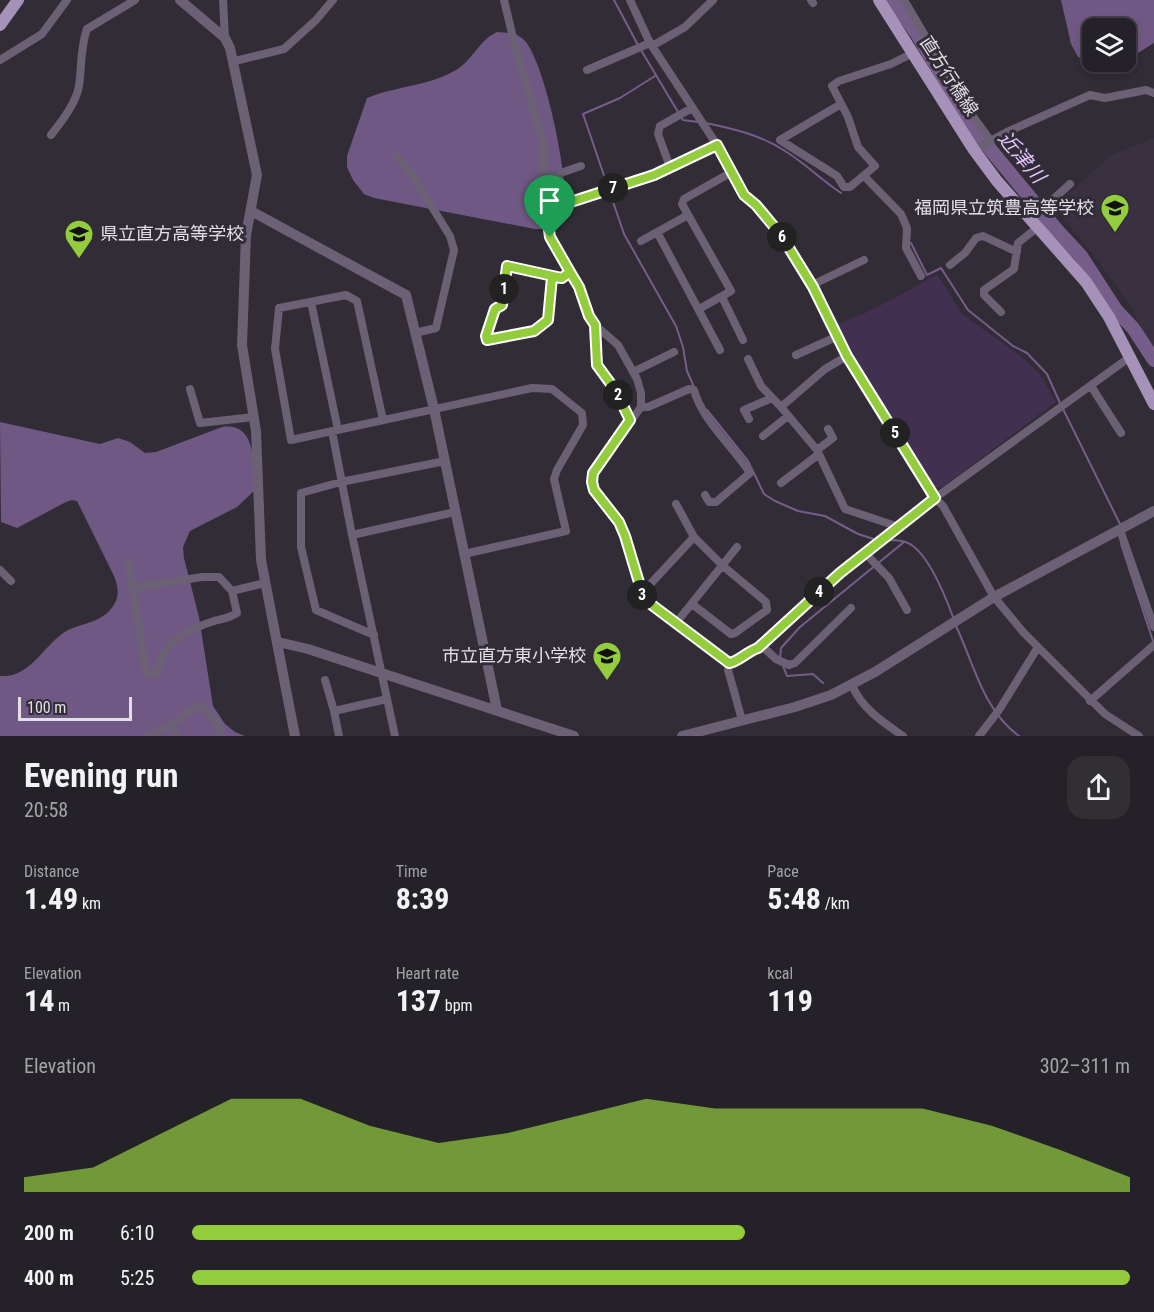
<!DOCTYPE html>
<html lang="en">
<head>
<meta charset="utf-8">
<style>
	:root { --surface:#252128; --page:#312e34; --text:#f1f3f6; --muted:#a3a3a8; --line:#423e45; --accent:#93cd3e }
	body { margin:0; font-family:"Roboto Condensed","Noto Sans JP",sans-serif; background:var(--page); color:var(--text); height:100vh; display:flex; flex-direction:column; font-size:22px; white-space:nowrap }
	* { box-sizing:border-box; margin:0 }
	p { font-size:20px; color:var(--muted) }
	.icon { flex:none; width:33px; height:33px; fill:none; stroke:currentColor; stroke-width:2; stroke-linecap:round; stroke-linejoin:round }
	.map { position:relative; height:736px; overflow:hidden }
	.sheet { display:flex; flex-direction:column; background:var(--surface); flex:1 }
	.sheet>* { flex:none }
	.fabs { position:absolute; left:1082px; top:18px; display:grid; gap:12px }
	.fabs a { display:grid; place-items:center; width:54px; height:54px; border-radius:12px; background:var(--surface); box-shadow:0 3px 9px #0003,0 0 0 2px var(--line); font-size:30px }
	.scale { position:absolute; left:18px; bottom:15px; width:114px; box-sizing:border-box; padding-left:6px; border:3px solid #e2dfe5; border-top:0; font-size:16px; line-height:21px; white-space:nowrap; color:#e2dfe5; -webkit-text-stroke:4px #312c35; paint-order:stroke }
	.pin { position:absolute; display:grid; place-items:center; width:51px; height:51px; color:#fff; margin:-62px -26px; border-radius:50% 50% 50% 0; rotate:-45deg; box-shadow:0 0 6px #0007 }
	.pin .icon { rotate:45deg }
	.km { position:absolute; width:30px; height:30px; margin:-15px; border-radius:50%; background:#222; color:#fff; font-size:16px; line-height:30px; text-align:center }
	.round { display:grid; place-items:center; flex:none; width:63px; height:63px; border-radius:18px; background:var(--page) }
	.summary { display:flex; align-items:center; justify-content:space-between; height:102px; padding:0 24px }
	h1 { font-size:33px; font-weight:700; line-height:45px }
	.figures { display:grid; grid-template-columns:repeat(3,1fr); gap:9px; height:102px; padding:6px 24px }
	.figures div { display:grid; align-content:center }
	.figures b { font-size:30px; font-weight:700 }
	.figures small { font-size:16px; font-weight:400 }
	.figures p { font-size:16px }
	.chart { height:168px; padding:12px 24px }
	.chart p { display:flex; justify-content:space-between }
	.chart svg { width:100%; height:108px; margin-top:6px; fill:var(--accent); opacity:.7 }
	ul { padding:0 24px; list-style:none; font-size:20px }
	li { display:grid; grid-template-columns:96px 72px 1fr; align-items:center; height:45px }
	li i { height:15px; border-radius:8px; background:var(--accent) }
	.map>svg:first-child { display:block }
	.built { fill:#393140 }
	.green { fill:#423051 }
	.forest { fill:#705884 }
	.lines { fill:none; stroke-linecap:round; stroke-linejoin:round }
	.stream { stroke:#765d8a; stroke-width:2 }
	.river { stroke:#765d8a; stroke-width:14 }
	.minor { stroke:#6b6074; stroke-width:8 }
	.tertiary { stroke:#6b6074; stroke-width:10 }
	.primary { stroke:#a691b9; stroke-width:12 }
	.route-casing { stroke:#fff; stroke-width:12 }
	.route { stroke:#93cd3e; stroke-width:8 }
	.labels { text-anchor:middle; stroke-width:6; stroke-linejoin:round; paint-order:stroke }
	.street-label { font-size:18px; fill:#e2dfe5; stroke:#312c35 }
	.poi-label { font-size:18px; fill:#e2dfe5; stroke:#312c35; text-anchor:end }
	.water-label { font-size:20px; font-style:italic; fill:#e2c3fc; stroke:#312c35 }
</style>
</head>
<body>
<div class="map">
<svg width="1154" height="736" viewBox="0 0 1154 736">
	<rect width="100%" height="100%" fill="#312c35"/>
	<path class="built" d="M 1154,138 L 1154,353 L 1131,306 L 1099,262 L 1054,207 L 1111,155 Z"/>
	<path class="green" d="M 937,274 L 962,314 L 1018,354 L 1039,373 L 1056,402 L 941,488 L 934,487 L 852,352 L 838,324 C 873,311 905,293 937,274 Z"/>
	<path class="forest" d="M 1061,0 L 1154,0 L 1154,43 L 1125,61 L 1125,28 L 1092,28 L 1092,61 L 1078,57 L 1071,44 Z
		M 497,32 C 507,33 515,32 523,39 C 545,57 574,197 563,223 L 549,229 L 535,229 L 374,198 L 364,194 L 353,180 L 347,167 L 347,156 L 367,98 C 396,86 429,86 456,70 C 473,60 479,40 497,32 Z
		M 0,422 L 100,444 L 118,438 L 130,442 L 145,453 L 156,452 L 222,427 C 258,422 253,467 255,490 L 237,507 L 190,531 L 183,547 L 184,558 L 199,617 L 213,706 L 225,724 L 235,732 L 245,736 L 0,736 L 0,676 C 32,678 43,644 68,630 C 81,624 100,622 110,610 C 120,599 119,589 114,576 L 77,501 L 72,500 L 66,502 L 17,528 L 1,522 Z"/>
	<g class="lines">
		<path class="stream" d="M 614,0 L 638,45
			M 641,50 L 678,112
			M 655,76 L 620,98 L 583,114 L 624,234 L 676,326 L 683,347 L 687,371 L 694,387
			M 681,117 L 683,120 L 698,122
			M 706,123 C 734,129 761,135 785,151 C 805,163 821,180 841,193
			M 911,243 L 927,275 L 941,268 L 968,310 L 1013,346 L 1027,353 L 1047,374 L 1060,403
			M 1063,409 L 1120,524
			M 707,410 L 748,461 L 764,494 L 775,501 L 798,511 L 825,516 L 858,534 L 877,540
			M 886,540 C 896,540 905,540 913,546 C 930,559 946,598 953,617
			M 1121,544 L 1154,644
			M 956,626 C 974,664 983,710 1019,736
			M 780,658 L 781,648 L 800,627 L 904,542
			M 783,666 L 787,676 L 813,674 L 823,683"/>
		<path class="river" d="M 893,0 L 917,34 L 976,132 L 1056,229 L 1081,256 L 1116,310 L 1133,328 L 1154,360"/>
		<path class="minor" d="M 223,0 L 225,38
			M 504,0 L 515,46 L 543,143 L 546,210 L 550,237 L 579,287 L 589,316 L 595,325 L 618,345 L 637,379 L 641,393 L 641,407 L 593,473 L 592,482 L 594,490 L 619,522 L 625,536 L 644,599 L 729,663
			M 630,0 L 650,43 L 717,145 L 744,195 L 756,205 L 781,235 L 813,287 L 847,356 L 935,498 L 943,506 L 994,597 L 1024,633 L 1105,714 L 1139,736
			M 811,0 L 813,3
			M 904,0 L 972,115 L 991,141
			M 652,46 L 685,27 L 713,0
			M 0,60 L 42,34 L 67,0
			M 239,60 L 284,49 L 316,20 L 333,0
			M 587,70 L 650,43
			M 841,104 L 780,140 L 837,176 L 844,187 L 850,187 L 875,166 L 858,147 L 848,117 L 832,86 L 839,81 L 891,64 L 913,53
			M 51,135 C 62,121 76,103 79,86 C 82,67 80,48 87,29 L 135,0
			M 974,150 L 1007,132 L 1090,95 L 1105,98 L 1146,90 L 1154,93
			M 397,156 L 412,175 L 450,236 L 454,250 L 436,328 L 415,333
			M 670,167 L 658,134 L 660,126 L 692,108
			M 864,176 L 901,214 L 907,228 L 906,248 L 921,276
			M 546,178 L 581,166
			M 546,210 L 654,175 L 717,145
			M 1031,219 L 1070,184
			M 657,232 L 720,350
			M 641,241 L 688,215
			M 950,265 L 965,253 L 976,238 L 983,236 L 1017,252
			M 552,277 L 548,320 C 533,334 507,340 487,340 L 485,336 L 495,309 L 502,305 L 507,266 L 562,278 L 570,272
			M 812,285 L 864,260
			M 722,297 L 743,340
			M 311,302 L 338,430
			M 699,309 L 731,291 L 682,204 L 684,199 L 732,172
			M 1001,312 L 984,295 L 984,290 L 1014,269 L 1018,243 L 1038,227
			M 595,325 L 597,365 L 616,391 L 630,420
			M 796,355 L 838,336
			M 847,356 L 825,369 L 781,407 L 817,450 L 845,509 L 899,527
			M 748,359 L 761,386 L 781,407
			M 633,372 L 674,352
			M 1091,386 L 1121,433
			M 190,389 L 200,423 L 254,417
			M 641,407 L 648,407 L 689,389 L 694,390 C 703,422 732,445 750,473 L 716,502 L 709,502 L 705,495
			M 749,419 L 744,410 L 772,398
			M 383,420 L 357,301 L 346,295 L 279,308 L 275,349 L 291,440 L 532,388 L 552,389 L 582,413 L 583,425 L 557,470 L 554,479 L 566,531 L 464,554
			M 332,431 L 352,535 L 395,736
			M 763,436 L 788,416
			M 817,450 L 833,438 L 828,429
			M 781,483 L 819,454
			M 676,504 L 694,537
			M 1120,530 L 1154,627
			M 352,535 L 455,512
			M 865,553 L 889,578 L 907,610
			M 128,562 L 146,671 L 149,674 L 157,672 C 165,639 184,631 214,621 C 222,619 230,618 237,613 L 232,591 L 219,577 L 202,577 L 132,588
			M 0,570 L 11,581
			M 232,591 L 265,583
			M 642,593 L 694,537 L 723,566 L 766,602 L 767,610 L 735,633 L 731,634 L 692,604
			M 676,623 L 737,547
			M 374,635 L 316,610 L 301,547 L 301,493 L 341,482 L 445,461
			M 761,645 L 776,659 L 789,665 L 795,663 L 851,608
			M 729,663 C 738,662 748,651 758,648 L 840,573 L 935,498 L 1130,357
			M 729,663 L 728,670 L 742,720
			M 325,680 L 334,711
			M 852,685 C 861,708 884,723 903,736
			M 1090,701 L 1154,645
			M 170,726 L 177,736
			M 148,736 L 170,726 L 196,707 L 202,707 L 218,723 L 221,736
			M 339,736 L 334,711 L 387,699
			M 979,736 L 999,710 L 1038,647"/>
		<path class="tertiary" d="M 180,0 L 225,38 L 230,48 L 257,175 L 246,235 L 242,345 L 256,431 L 261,560 L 295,736
			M 251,211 L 406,295 L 434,409 L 497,710
			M 278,642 L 308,649 L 574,736
			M 682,736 L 795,707 L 831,695 L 875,672 L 994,597 L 1154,511"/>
		<path class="primary" d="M 879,0 L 974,150 L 997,181 L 1086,282 L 1109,317 L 1154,404
			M 0,25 L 18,0"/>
	</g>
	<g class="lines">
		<g class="route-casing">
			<path id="route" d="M 550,237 L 570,272 L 562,278 L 552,277 L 548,320 L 534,331 L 487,340 L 486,336 L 495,309 L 502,305 L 507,266 L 562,278 L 570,272 L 579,287 L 589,316 L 595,325 L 597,365 L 616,391 L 630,420 L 593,473 L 592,482 L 594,490 L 619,522 L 625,536 L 644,599 L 729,663 C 738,662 748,651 758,648 L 840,573 L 935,498 L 847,356 L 813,287 L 781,235 L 756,205 L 744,195 L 717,145 L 654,175 L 546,210 L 550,237"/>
		</g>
		<use href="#route" class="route"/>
	</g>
	<defs>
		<g id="school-pin" transform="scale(1.5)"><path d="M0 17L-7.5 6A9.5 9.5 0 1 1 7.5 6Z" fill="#93cd3e" stroke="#312c35"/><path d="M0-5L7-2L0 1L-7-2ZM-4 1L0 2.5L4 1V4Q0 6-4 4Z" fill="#111"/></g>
	</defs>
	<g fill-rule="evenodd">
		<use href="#school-pin" x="1115" y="208"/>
		<use href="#school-pin" x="79" y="234"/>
		<use href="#school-pin" x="607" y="656"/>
	</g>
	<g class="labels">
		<g class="street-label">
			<text transform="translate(949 76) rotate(57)" y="6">直方行橋線</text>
		</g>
		<g class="poi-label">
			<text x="1094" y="214">福岡県立筑豊高等学校</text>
			<text x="100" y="240" text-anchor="start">県立直方高等学校</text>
			<text x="586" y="662">市立直方東小学校</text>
		</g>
		<g class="water-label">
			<text transform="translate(1022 157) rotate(50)" y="7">近津川</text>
		</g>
	</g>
</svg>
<div class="fabs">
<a><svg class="icon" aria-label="layers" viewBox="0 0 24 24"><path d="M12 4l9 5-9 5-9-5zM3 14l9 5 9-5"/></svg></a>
</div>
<div class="scale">100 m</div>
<div class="pin" style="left:550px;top:237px;background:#1e9e55"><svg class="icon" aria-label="arrive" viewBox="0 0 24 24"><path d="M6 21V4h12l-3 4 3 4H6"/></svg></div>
<b class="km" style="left:504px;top:289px">1</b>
<b class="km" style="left:618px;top:395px">2</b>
<b class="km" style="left:642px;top:595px">3</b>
<b class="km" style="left:819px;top:592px">4</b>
<b class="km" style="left:895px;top:433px">5</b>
<b class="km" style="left:782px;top:237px">6</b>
<b class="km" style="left:613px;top:188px">7</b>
</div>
<section class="sheet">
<div class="summary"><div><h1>Evening run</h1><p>20:58</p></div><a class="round"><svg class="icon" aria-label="share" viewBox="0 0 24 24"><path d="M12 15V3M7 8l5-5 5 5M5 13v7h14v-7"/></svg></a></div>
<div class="figures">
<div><p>Distance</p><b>1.49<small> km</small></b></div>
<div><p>Time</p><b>8:39</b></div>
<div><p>Pace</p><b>5:48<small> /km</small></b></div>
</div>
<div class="figures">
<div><p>Elevation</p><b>14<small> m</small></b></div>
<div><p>Heart rate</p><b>137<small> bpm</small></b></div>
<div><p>kcal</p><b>119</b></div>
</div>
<div class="chart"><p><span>Elevation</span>302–311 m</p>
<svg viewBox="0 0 160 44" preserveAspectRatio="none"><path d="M0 44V38L10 34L20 20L30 6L40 6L50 17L60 24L70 20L80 13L90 6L100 10L110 10L120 10L130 10L140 17L150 27L160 38V44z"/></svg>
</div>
<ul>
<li><b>200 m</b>6:10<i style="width:59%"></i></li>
<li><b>400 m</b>5:25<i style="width:100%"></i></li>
</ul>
</section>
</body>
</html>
